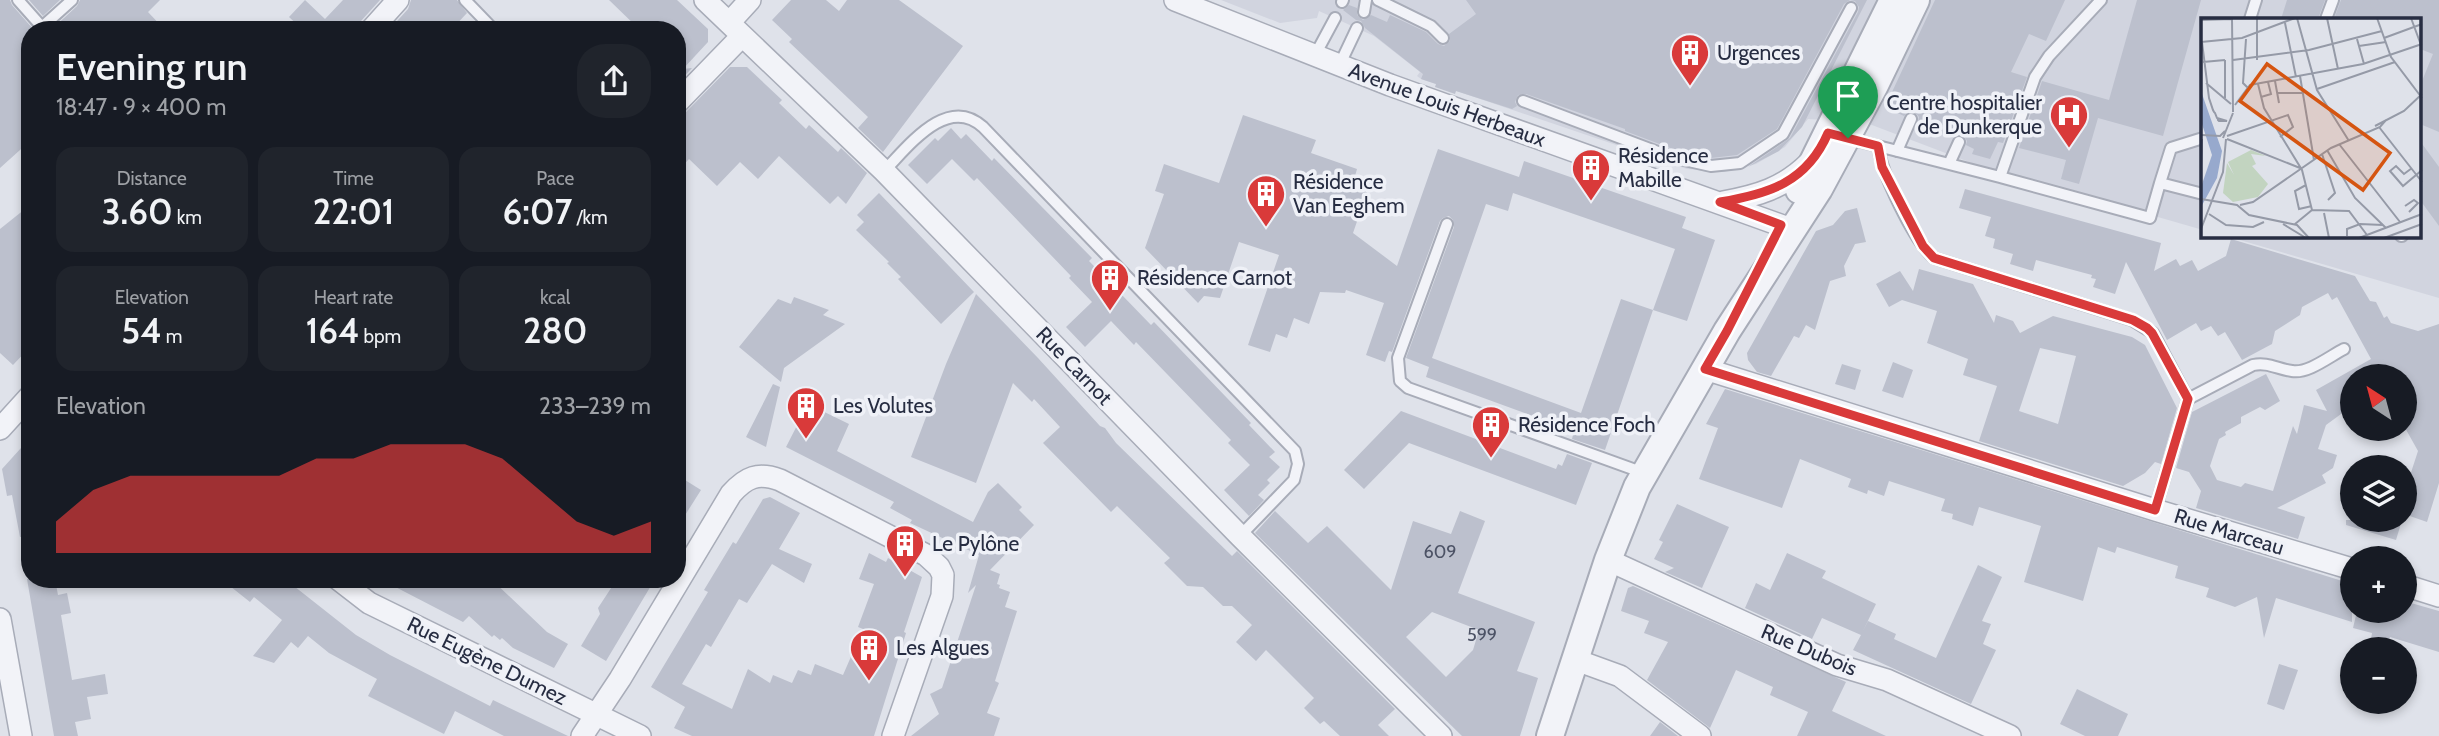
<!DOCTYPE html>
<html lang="en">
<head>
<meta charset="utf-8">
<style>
	:root { --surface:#171b24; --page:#20242c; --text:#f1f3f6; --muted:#9ea1a6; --accent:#d93a3a }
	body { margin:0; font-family:Cabin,sans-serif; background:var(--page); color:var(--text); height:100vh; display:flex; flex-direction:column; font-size:26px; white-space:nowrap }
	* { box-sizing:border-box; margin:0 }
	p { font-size:23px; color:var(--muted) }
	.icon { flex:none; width:38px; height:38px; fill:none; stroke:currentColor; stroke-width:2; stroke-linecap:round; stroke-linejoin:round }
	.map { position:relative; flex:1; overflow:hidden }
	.panel { position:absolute; left:21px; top:21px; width:665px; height:567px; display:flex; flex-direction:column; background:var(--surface); border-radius:28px; box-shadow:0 4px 10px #0003 }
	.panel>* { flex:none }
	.needle { width:46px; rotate:324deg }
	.buttons { position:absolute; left:2340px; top:364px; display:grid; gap:14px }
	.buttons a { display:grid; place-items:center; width:77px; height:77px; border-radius:50%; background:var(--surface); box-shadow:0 4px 10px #0003; font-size:35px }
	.pin { position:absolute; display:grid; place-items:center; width:60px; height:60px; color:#fff; margin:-72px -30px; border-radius:50% 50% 50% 0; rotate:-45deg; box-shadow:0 0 7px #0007 }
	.pin .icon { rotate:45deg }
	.round { display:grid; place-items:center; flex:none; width:74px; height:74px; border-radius:28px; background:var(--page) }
	.overview { display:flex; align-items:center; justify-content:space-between; height:119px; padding:0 35px }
	h1 { font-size:38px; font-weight:600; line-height:52px }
	.stats { display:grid; grid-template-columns:repeat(3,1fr); gap:10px; height:119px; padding:7px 35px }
	.stats div { display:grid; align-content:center; border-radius:18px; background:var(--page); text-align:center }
	.stats b { font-size:35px; font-weight:600 }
	.stats small { font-size:19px; font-weight:400 }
	.stats p { font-size:19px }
	.chart { height:196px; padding:14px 35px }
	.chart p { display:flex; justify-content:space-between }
	.chart svg { width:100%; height:126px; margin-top:7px; fill:var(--accent); opacity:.7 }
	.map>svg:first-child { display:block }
	.built { fill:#d1d4df }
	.building { fill:#bcc0cd; fill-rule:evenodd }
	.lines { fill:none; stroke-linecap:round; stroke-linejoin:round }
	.service-casing { stroke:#a8acb8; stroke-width:14 }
	.minor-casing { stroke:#a8acb8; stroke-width:24 }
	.tertiary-casing { stroke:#a8acb8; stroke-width:30 }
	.service { stroke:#f2f3f8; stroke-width:10 }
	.minor { stroke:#f2f3f8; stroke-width:21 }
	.tertiary { stroke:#f2f3f8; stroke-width:26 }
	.route-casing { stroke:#fff; stroke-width:14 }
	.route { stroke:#d93a3a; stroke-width:9 }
	.labels { text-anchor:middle; stroke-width:7; stroke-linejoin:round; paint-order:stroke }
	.number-label { font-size:18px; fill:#4c5265 }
	.poi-label { font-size:21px; fill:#272d42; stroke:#eff1f7; text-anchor:start }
	.street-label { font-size:21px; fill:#272d42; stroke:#eff1f7 }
	.inset-road { fill:none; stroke:#959aa7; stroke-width:2 }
	.view { fill:#d55511; fill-opacity:0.15; stroke:#d55511; stroke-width:3.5 }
	.inset-edge { fill:none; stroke:#272d42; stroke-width:3.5 }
</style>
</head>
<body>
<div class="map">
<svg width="2439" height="736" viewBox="0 0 2439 736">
	<rect width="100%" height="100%" fill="#dfe2ea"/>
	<path class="built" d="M 1221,0 L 2439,0 L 2439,298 L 2226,236 L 2420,236 L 2420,19 L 2203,19 L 2203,230 L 1977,165 L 1864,122 L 1808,119 L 1785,147 L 1756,164 L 1724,172 L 1687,169 L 1421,79 L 1417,76 L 1420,72 L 1374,36 L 1319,11 L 1317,18 L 1280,23 Z"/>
	<path class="building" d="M 0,0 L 10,0 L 12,5 L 34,30 L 30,30 L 30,141 L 0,168 Z
		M 29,0 L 60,0 L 43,16 Z
		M 80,0 L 160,0 L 148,12 L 165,30 L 51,30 L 77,6 Z
		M 305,0 L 325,19 L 343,0 L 380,0 L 361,21 L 358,30 L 303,30 L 289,17 Z
		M 411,0 L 457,0 L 467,13 L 451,30 L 389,30 L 408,9 Z
		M 609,0 L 677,0 L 708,29 L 708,42 L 683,69 L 692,68 L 677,84 L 677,30 L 657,30 L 649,22 L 640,30 Z
		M 791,0 L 826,0 L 839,11 L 847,0 L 899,0 L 963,46 L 883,152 L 858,128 L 868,117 L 789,42 L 792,39 L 772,20 Z
		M 1466,0 L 1867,0 L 1802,127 L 1779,151 L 1748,167 L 1790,138 L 1858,12 L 1859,7 L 1855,1 L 1850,0 L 1844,4 L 1777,129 L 1737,155 L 1711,158 L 1673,149 L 1625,131 L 1625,129 L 1526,94 L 1518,95 L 1515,102 L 1517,106 L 1512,109 L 1456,91 L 1455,94 L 1435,87 L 1436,84 L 1421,79 L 1423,74 L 1365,28 L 1361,21 L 1356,20 L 1343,10 L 1349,5 L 1357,8 L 1357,15 L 1363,20 L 1371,15 L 1387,22 L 1390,15 L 1426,32 L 1438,44 L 1444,46 L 1450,41 L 1449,34 L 1476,14 Z
		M 1935,0 L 2065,0 L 2046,41 L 2029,34 L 2011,72 L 2027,77 L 2003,143 L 1998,142 L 1990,159 L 1972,154 L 1974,149 L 1966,145 L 1967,141 L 1963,135 L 1958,134 L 1952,138 L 1918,122 L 1919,117 L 1915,112 L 1909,111 L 1904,116 L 1885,107 Z
		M 2137,0 L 2201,0 L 2163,136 L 2098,118 L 2079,184 L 2061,179 L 2066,160 L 2019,148 L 2042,81 L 2109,100 Z
		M 2287,0 L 2325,0 L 2318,19 L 2281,19 Z
		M 2341,0 L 2439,0 L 2439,132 L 2420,124 L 2420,86 L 2433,54 L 2420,49 L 2420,19 L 2334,19 Z
		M 730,67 L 747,67 L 782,100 L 779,103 L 806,129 L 809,125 L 838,152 L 841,148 L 867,173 L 846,204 L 838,196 L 830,204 L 779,156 L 758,179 L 740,162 L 717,186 L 689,159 L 677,172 L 677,116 L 686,112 Z
		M 1243,115 L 1316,140 L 1311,153 L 1357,169 L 1355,176 L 1371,181 L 1353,233 L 1397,266 L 1438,149 L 1519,177 L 1524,161 L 1686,217 L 1682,228 L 1715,240 L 1687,321 L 1653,310 L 1605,450 L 1572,439 L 1574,431 L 1426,377 L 1429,367 L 1406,358 L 1454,227 L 1453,220 L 1449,216 L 1443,218 L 1440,221 L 1392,352 L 1389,351 L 1385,362 L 1366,355 L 1384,303 L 1346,290 L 1345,293 L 1320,292 L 1309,324 L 1294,318 L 1287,338 L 1276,334 L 1270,352 L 1248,345 L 1279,255 L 1239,242 L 1220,298 L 1204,296 L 1198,303 L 1145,248 L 1164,194 L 1155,191 L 1164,164 L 1219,183 ZM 1513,193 L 1675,249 L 1653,310 L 1621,299 L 1581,413 L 1432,358 L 1486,204 L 1508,211 Z
		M 951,128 L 961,139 L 966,134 L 992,161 L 994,158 L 1092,258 L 1089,261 L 1151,325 L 1154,322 L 1251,423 L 1249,425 L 1275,452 L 1269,457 L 1280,467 L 1267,480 L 1270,483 L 1258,495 L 1264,500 L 1249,516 L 1224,490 L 1250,465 L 1228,443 L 1231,440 L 1136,342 L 1134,345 L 1111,321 L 1085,347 L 1066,327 L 1092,302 L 1069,278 L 1071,276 L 977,178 L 974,181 L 952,159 L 927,184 L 908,165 L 935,138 L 938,141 Z
		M 2420,141 L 2439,167 L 2439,226 L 2420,200 Z
		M 1965,189 L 2161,243 L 2154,271 L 2176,259 L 2180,266 L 2192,260 L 2198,271 L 2226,256 L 2231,239 L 2355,276 L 2370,301 L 2376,302 L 2384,318 L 2387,316 L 2391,323 L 2418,331 L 2439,324 L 2439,483 L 2427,522 L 2404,514 L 2404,494 L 2418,451 L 2404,426 L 2404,376 L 2352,376 L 2352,406 L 2326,425 L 2318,449 L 2337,455 L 2333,468 L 2322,475 L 2326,483 L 2277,508 L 2305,517 L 2298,539 L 2196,508 L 2201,491 L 2189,472 L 2176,468 L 2192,412 L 2266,374 L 2280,401 L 2265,410 L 2260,407 L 2241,417 L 2241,423 L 2225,432 L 2226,435 L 2219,439 L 2210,466 L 2217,480 L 2241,487 L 2245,483 L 2273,491 L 2293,426 L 2297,434 L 2304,405 L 2327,411 L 2316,390 L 2371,359 L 2337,297 L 2332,300 L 2328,293 L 2302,307 L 2300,315 L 2275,331 L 2272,344 L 2242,360 L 2225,332 L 2218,336 L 2211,326 L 2201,331 L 2196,323 L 2167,340 L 2126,262 L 2115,294 L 2093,287 L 2096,279 L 2091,278 L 2092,275 L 2036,260 L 2033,271 L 2010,264 L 2013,254 L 1993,248 L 1995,239 L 1985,236 L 1991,217 L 1959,208 Z
		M 879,193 L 974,292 L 941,324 L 898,279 L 901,277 L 887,263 L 889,262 L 856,230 L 864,222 L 857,215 Z
		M 30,205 L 30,347 L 13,365 L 0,353 L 0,229 Z
		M 1857,208 L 1866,242 L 1855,244 L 1844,266 L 1846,276 L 1830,281 L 1815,330 L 1806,325 L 1799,338 L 1794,336 L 1771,376 L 1757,372 L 1748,360 L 1747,353 L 1816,231 L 1833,225 L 1845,211 Z
		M 1919,269 L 1973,284 L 1994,323 L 1996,315 L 2013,321 L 2020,333 L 2053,316 L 2132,337 L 2145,345 L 2177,408 L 2161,464 L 2155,462 L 2145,473 L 2123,486 L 1979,441 L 1997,386 L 1963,375 L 1968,359 L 1927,343 L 1937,311 L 1902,300 L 1889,307 L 1876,284 L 1900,271 L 1913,291 ZM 2040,348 L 2076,356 L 2058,424 L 2019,411 Z
		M 976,294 L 1038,358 L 1100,426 L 1105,428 L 1116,443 L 1232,556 L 1237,551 L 1395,709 L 1378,725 L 1389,736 L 1340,736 L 1324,721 L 1320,724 L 1304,708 L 1314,698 L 1266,650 L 1256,661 L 1236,642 L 1252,625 L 1232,606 L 1223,606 L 1203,587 L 1187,586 L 1164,563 L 1170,558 L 1117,506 L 1111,512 L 1043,443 L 1060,427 L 1034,399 L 1032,402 L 1013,383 L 976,483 L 911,457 L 946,364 Z
		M 794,297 L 829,310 L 823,315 L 845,324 L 784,368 L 781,382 L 739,347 L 778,299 L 791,304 Z
		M 1893,362 L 1913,370 L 1903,398 L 1882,391 Z
		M 1842,364 L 1861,370 L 1855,390 L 1835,384 Z
		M 773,384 L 780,387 L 766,447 L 746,437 Z
		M 1725,389 L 2352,584 L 2352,622 L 2276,598 L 2264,638 L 2257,597 L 2235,607 L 2206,597 L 2209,588 L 2175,578 L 2178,566 L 2117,547 L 2115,553 L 2098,547 L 2083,601 L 2024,582 L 2041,526 L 1979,507 L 1973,526 L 1952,519 L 1953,514 L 1941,511 L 1945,499 L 1889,481 L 1884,496 L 1868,490 L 1867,494 L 1848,487 L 1851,479 L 1800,459 L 1782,508 L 1699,479 L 1718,428 L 1706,424 Z
		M 808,404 L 849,424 L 837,451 L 973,522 L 988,492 L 998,483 L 1022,507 L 1019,510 L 1034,525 L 990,570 L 1000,574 L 997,584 L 1000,585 L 999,588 L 1010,592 L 1005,607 L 1017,611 L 995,681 L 999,683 L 987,713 L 1000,718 L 994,736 L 911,736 L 939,714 L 930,694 L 942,688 L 976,585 L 968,593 L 979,555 L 910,523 L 912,520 L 890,508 L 894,502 L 786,447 Z
		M 1401,411 L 1556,469 L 1558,464 L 1562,466 L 1567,454 L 1592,463 L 1576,505 L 1409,443 L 1364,489 L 1344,470 Z
		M 30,438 L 30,536 L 20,537 L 12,495 L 7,496 L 2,469 Z
		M 677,475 L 701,490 L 677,528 Z
		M 770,497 L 800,513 L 779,549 L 812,564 L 804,583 L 772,564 L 747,603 L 739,599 L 711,647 L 706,644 L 682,684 L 732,709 L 748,669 L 770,683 L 773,675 L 792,683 L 798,670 L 811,675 L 815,664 L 843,675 L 863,629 L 858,627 L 874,584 L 859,579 L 869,553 L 886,562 L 888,558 L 922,577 L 904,632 L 906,633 L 874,736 L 692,736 L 674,728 L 685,707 L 651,687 L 708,592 L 704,590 L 733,542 L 736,544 L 763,499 Z
		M 1677,504 L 1729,527 L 1702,588 L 1665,572 L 1674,568 L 1654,559 L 1663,542 L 1659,540 Z
		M 1275,511 L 1308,543 L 1327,526 L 1391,590 L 1413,521 L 1451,534 L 1460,511 L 1485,521 L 1458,593 L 1535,622 L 1517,671 L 1538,678 L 1520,736 L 1462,736 L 1255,533 ZM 1432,612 L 1479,630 L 1473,650 L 1446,677 L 1406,637 Z
		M 2346,520 L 2402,520 L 2396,540 L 2346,525 Z
		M 1787,553 L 1826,571 L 1822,578 L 1876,604 L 1863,631 L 1868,621 L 1896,634 L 1894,639 L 1936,658 L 1978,565 L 2002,577 L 1982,621 L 1991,624 L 1983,644 L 1996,650 L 1971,704 L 1853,650 L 1861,635 L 1822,618 L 1812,639 L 1745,608 L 1756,583 L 1770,590 Z
		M 27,579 L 55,579 L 58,595 L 67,593 L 71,613 L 61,615 L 72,680 L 105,674 L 108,694 L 87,697 L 91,719 L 75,722 L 78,736 L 54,736 Z
		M 221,579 L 285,579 L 356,635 L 390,655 L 490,706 L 493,700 L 568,736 L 504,736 L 455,711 L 444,734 L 368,696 L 377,679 L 329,653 L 308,636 L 298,648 L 291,642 L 274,663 L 253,656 L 282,620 L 254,597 L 250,602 Z
		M 380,579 L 491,579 L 547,632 L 568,644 L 554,668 L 513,648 L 502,638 L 500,640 L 494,635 L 492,637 L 469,616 L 463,622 Z
		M 617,579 L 655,579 L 606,661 L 581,646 L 600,614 L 598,608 Z
		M 1633,586 L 1846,682 L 1832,711 L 1886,736 L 1797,736 L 1808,712 L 1770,695 L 1773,687 L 1736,670 L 1710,728 L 1647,680 L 1668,642 L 1644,633 L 1649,621 L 1621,611 L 1628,588 Z
		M 2404,601 L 2439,611 L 2439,652 L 2390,637 L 2388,644 L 2371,639 L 2372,633 L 2353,628 L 2357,611 L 2404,611 Z
		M 2279,664 L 2298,670 L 2284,710 L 2267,704 Z
		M 2077,689 L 2128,714 L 2118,736 L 2085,736 L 2060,724 Z
		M 1660,722 L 1678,736 L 1650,736 Z"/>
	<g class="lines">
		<g class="service-casing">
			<path id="service" d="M 18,0 L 42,27 L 72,0
				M 465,0 L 494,30
				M 1378,0 L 1431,26 L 1443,38
				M 1342,2 L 1343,0
				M 1364,12 L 1366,0
				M 2250,19 L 2256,0
				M 2326,19 L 2333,0
				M 1314,57 L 1335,18
				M 1339,66 L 1357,28
				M 1523,101 L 1671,157 L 1711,166 L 1740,163 L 1783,134 L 1851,8
				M 1846,138 L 1949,164 L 1959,142
				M 2203,138 L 2171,148 L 2160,183 L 2203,194
				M 1878,146 C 1881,172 1914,241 1934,258 L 2132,320 L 2153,333 L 2188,399 L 2155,510
				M 1897,151 L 1911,119
				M 1949,164 L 2000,177 L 2035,77 L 2049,56 L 2101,0
				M 884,171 C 908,147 947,94 983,127 L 1295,451 L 1298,464 L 1294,480 L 1240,536
				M 2000,177 L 2150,218 L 2160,183
				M 1447,224 L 1398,358 L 1400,381 L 1408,388 L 1644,473
				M 2401,236 L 2402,236
				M 2188,399 L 2253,365 C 2268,362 2277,369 2292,371 C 2308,374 2330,356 2344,349"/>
		</g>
		<g class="minor-casing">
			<path id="minor" d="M 705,0 L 884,171 L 1240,536 L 1441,736
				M 1175,0 L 1390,85 L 1794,230
				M 729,23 L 750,0
				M 371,30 L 398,0
				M 677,103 L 742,36
				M 1723,202 C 1757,196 1784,188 1809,163
				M 1705,369 L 2155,510 L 2352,569
				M 0,429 L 30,396
				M 1608,560 L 1837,665 L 1887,680 L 2010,736
				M 338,579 L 369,603 L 640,736
				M 2404,585 L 2439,596
				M 0,619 L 21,736
				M 1576,660 L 1620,676 L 1700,736
				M 582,736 L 620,679 L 731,494 C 746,477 758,472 780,480 L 926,555 L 939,567 L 943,575 L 942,596 L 893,736"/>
		</g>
		<g class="tertiary-casing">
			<path id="tertiary" d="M 1799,190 L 1893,0
				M 1550,736 L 1608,560 L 1637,487 L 1727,331 L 1819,189 L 1875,85 L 1916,0"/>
		</g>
		<use href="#service" class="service"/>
		<use href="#minor" class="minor"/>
		<use href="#tertiary" class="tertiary"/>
	</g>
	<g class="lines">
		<g class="route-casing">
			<path id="route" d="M 1828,133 L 1878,146 L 1882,167 L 1923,246 L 1934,258 L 2133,320 L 2147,328 L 2152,333 L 2188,399 L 2155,510 L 1705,369 L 1727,331 L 1781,225 L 1720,202 C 1769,194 1807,182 1828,133 Z"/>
		</g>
		<use href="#route" class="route"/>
	</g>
	<defs>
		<g id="building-pin" transform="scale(2.0125)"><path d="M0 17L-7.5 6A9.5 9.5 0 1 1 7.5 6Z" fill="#d93a3a" stroke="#eff1f7"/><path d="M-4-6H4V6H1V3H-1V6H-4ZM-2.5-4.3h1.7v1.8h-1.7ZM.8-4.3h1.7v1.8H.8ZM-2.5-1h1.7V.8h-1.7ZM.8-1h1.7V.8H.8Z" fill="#fff"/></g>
		<g id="hospital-pin" transform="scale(2.0125)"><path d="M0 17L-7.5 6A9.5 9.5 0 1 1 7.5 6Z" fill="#d93a3a" stroke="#eff1f7"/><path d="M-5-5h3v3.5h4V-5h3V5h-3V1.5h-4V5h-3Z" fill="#fff"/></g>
	</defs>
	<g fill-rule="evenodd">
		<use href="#building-pin" x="1690" y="53"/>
		<use href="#hospital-pin" x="2069" y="115"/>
		<use href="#building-pin" x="1591" y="168"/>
		<use href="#building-pin" x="1266" y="194"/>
		<use href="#building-pin" x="1110" y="278"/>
		<use href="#building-pin" x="806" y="406"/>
		<use href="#building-pin" x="1491" y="425"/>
		<use href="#building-pin" x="905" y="544"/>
		<use href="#building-pin" x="869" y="648"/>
	</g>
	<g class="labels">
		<g class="number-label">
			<text x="1440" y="558">609</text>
			<text x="1482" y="641">599</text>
		</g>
		<g class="poi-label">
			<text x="1717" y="60">Urgences</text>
			<text x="2042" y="110" text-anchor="end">Centre hospitalier<tspan x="2042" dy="24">de Dunkerque</tspan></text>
			<text x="1618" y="163">Résidence<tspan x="1618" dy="24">Mabille</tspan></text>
			<text x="1293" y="189">Résidence<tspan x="1293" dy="24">Van Eeghem</tspan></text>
			<text x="1137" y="285">Résidence Carnot</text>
			<text x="833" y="413">Les Volutes</text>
			<text x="1518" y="432">Résidence Foch</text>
			<text x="932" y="551">Le Pylône</text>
			<text x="896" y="655">Les Algues</text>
		</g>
		<g class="street-label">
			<text transform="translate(1447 105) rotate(20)" y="7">Avenue Louis Herbeaux</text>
			<text transform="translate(1074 366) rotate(46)" y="7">Rue Carnot</text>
			<text transform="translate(2229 532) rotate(17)" y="7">Rue Marceau</text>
			<text transform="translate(1809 650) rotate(23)" y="7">Rue Dubois</text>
			<text transform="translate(487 661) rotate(26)" y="7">Rue Eugène Dumez</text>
		</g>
	</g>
	<g transform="translate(2201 18)">
		<rect width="220" height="220" fill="#dfe2ea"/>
		<path d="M 50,132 L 65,138 L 50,136 L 55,146 L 51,148 L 67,166 L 57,179 L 32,184 L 22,175 L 26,145 L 33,157 L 27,144 Z" fill="#c2d4c0"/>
		<path d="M 0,73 L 21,133 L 16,160 L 0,189 L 0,169 L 11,137 L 0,103 Z" fill="#97a9cd"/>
		<path class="inset-road" d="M 31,0 L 32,94M 56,0 L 56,42M 96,0 L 116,72 L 148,123M 126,0 L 137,51M 176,0 L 190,39 L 221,80M 210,0 L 220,27M 1,2 L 30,1M 84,5 L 95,59M 183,20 L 221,6M 45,21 L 42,65 L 47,70M 156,21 L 163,46M 0,24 L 41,20 L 94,0M 1,24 L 8,80 L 12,92 L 13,94 L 14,95 L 16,100 L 17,101 L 17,102 L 18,103 L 26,103 L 16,100M 158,28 L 185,24M 32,42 L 108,32 L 181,13M 2,44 L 24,42M 99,58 L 113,142M 74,63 L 78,85M 5,65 L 30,86M 57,66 L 63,90 L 101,152 L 111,192M 116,71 L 194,44M 76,75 L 102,75M 60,79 L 70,76 L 67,64M 24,80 L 24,42M 34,87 L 49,67 L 162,46 L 221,26M 174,108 L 203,93 L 221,76M 178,109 L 221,164M 1,117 L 19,118 L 24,113M 26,118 L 87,97 L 92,109 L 79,119M 22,120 L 32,95M 26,121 L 99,150M 138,126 L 199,204M 126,132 L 154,180 L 185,210M 121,136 L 134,175 L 127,182M 0,148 L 1,121M 211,150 L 203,156 L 195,148 L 189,153 L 202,168 L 221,152M 105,167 L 94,173 L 98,191 L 111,188M 0,181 L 36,187 L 48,197 L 96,207 L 108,220M 39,187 L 52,184 L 130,130 L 179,109 L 185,102M 204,188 L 213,182 L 217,185 L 208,194M 111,192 L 148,193 L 166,217M 123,195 L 128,220M 8,196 L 25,207 L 52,209 L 63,204M 82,206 L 105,220M 94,206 L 111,192M 0,211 L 22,154 L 25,121M 146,218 L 146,211 L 159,206 L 182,207M 158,220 L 221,196M 183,220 L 221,206"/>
		<path class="view" d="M 66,46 L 189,135 L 162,172 L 39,83 Z"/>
		<rect width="220" height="220" class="inset-edge"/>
	</g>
</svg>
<div class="buttons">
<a><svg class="needle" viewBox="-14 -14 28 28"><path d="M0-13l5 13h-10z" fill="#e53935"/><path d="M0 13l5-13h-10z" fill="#9ea1a6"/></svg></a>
<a><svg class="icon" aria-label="layers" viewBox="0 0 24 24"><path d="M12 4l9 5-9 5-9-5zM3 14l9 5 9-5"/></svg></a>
<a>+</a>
<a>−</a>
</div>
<div class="pin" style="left:1848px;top:138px;background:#1e9e55"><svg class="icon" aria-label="arrive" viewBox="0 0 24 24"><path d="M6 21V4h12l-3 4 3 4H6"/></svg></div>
<section class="panel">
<div class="overview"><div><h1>Evening run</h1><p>18:47 · 9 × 400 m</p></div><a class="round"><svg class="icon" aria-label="share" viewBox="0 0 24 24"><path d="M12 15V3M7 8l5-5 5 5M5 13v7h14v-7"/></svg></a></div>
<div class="stats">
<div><p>Distance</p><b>3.60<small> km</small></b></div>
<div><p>Time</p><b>22:01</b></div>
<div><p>Pace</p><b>6:07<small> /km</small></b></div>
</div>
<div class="stats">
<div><p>Elevation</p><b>54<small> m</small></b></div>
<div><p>Heart rate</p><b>164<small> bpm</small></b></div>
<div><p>kcal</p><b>280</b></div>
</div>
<div class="chart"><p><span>Elevation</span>233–239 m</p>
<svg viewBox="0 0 160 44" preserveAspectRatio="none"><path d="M0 44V33L10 22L20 17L30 17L40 17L50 17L60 17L70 11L80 11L90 6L100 6L110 6L120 11L130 22L140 33L150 38L160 33V44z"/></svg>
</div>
</section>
</div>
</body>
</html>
